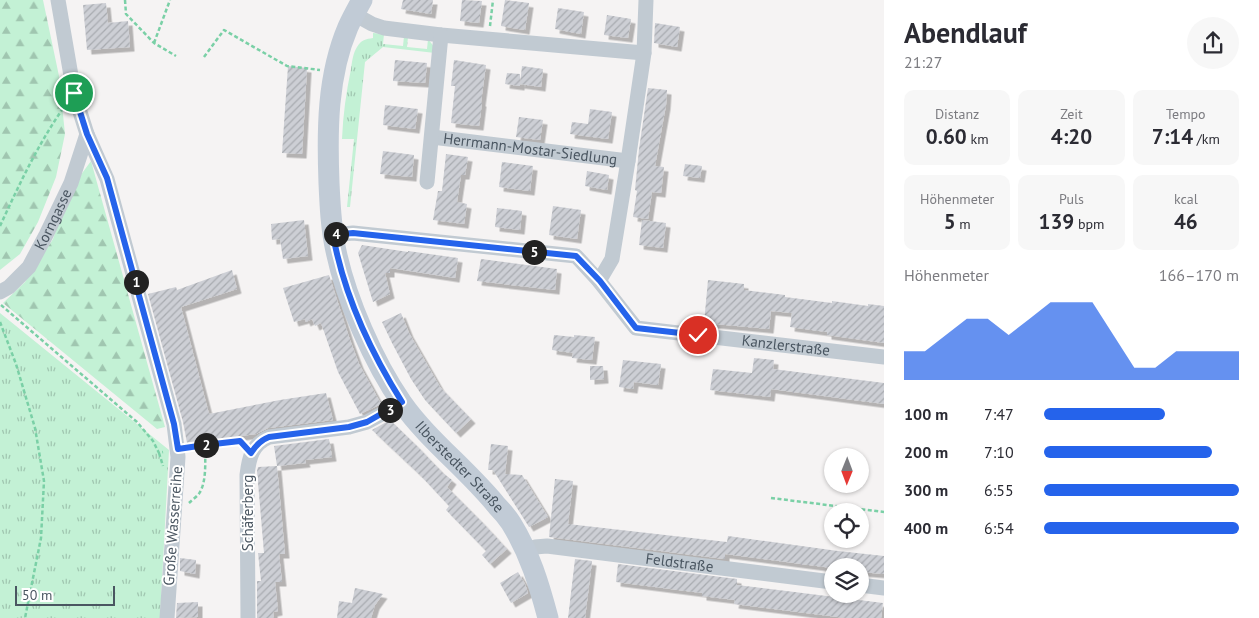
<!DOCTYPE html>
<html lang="de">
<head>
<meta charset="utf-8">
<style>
	:root { --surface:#fff; --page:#f7f7f7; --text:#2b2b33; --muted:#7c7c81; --accent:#2563eb }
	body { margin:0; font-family:"PT Sans",sans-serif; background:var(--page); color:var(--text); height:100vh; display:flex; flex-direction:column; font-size:19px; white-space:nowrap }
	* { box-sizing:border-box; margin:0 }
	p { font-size:16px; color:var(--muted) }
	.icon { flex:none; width:28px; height:28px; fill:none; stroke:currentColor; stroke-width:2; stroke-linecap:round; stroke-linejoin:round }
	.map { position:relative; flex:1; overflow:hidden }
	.panel { display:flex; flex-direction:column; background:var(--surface); width:375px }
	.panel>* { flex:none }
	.needle { width:32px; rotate:181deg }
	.controls { position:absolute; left:824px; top:448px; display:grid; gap:10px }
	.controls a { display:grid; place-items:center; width:45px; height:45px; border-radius:50%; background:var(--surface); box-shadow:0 1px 4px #0004; font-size:25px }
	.scale { position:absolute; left:15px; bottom:12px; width:100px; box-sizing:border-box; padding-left:5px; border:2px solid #4a5661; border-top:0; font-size:14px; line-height:18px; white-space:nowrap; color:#4a5661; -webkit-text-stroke:4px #fff; paint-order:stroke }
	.pin { position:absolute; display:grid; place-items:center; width:42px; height:42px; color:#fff; margin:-21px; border:2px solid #fff; border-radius:50%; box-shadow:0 1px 5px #0007 }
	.km { position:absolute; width:25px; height:25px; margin:-12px; border-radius:50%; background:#222; color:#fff; font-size:14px; line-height:25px; text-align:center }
	.round { display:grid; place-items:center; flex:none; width:52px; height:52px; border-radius:26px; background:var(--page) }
	.headline { display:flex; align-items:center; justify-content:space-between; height:85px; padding:0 20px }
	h1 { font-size:28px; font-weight:700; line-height:38px }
	.figures { display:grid; grid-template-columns:repeat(3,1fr); gap:8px; height:85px; padding:5px 20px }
	.figures div { display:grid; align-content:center; border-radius:10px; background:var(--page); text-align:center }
	.figures b { font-size:21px; font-weight:700 }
	.figures small { font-size:14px; font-weight:400 }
	.figures p { font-size:14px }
	.chart { height:140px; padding:10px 20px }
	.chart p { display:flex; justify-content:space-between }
	.chart svg { width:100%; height:90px; margin-top:5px; fill:var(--accent); opacity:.7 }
	ul { padding:0 20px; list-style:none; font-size:16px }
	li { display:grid; grid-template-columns:80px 60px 1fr; align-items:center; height:38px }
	li i { height:12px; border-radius:6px; background:var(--accent) }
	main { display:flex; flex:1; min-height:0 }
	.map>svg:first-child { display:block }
	.grass { fill:url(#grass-tufts) }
	.forest { fill:url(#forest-firs) }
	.building { fill:url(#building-hatch); filter:url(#shadow) }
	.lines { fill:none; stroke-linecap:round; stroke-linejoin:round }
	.path { stroke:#7ad0a6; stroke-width:2.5; stroke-dasharray:4 2.5; stroke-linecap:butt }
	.street { stroke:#c1cad2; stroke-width:15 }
	.secondary { stroke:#c1cbd6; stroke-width:21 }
	.route-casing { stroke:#fff; stroke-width:10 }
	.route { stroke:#2563eb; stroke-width:6 }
	.labels { text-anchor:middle; stroke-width:4; stroke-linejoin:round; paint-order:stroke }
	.street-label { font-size:15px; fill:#4a5661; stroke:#fff }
</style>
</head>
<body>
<main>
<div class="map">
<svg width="884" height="618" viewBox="0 0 884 618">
	<defs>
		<pattern id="grass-tufts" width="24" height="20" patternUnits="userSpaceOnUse" patternTransform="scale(1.25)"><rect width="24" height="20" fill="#c3f1d5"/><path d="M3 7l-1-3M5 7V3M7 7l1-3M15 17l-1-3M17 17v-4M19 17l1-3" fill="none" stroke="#a0c6b0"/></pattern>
		<pattern id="forest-firs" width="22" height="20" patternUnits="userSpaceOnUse" patternTransform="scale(1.25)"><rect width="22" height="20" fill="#c3f1d5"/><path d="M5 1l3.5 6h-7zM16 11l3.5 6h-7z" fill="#a0c6b0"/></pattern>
		<pattern id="building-hatch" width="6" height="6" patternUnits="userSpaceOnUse" patternTransform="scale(1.25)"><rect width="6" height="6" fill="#cdcfd5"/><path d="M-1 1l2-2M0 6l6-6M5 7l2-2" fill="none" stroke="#a8abb0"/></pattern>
		<filter id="shadow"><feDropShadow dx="4.5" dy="4.5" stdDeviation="0" flood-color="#0004"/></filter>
	</defs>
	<rect width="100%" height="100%" fill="#f5f3f3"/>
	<path class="grass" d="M 373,33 L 384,34 L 383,44 L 403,46 L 404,36 L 408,37 L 407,47 L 427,49 L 428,39 L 435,48 L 435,53 L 383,47 L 365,62 L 350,207 L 347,207 L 354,139 L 342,139 C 343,115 346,93 351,69 C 352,62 353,53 357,47 C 361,40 366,39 373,38 Z
		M 0,313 L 169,450 L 160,618 L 0,618 Z"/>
	<path class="forest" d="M 0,0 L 43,0 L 59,76 L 65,134 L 56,177 L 38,222 L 20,254 L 0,270 Z
		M 91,161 L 165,427 L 157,429 L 3,303 L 25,282 L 53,239 L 69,191 Z"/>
	<path class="building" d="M 403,0 L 433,0 L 431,14 L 401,9 Z
		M 462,0 L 482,1 L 479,23 L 460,21 Z
		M 505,0 L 529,3 L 525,30 L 501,26 Z
		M 106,3 L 108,23 L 128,21 L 130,47 L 87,50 L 83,5 Z
		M 558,8 L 584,12 L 581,34 L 555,29 Z
		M 607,15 L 631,19 L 628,38 L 604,35 Z
		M 655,23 L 680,27 L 677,47 L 654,43 Z
		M 395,60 L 427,63 L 425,83 L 393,81 Z
		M 454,60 L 486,65 L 481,102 L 482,102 L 479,126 L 451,123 L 455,86 L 451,86 Z
		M 288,66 L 307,68 L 302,154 L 282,153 Z
		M 522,66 L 543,69 L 541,87 L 520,84 Z
		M 507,73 L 520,74 L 520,86 L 505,84 Z
		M 648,88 L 667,90 L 666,105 L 655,166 L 664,167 L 661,193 L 652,192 L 648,219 L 633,217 L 637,191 L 635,190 L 639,149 Z
		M 385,105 L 418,109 L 415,129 L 383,125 Z
		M 590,109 L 612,112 L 608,139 L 570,134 L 572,122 L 588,124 Z
		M 519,117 L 543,120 L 540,140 L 516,137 Z
		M 383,151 L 414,155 L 412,177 L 380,174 Z
		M 446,154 L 468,157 L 465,175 L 461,175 L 457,202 L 467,204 L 464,224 L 433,220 L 438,191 L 442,191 Z
		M 502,162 L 533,166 L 530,191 L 499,187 Z
		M 685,164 L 702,166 L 700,178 L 683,176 Z
		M 587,171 L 609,175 L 607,190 L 585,186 Z
		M 553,206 L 581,210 L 577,239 L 549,235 Z
		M 497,208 L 522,211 L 520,230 L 495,227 Z
		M 304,220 L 308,256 L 283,259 L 280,239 L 272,240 L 271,224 Z
		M 642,220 L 666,223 L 663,248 L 639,245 Z
		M 362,245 L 408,252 L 408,251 L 458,258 L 455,278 L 390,268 L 390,273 L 385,273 L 390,294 L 373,302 L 358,253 Z
		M 481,259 L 557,269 L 555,290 L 477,281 Z
		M 232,270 L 237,289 L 181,307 L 209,414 L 280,400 L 326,393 L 333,420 L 268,428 L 256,434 L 187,443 L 183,422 L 148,294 L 176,287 L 177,290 Z
		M 329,275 L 350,340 L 359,364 L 381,404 L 360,414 L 338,372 L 321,323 L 315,326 L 312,319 L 306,322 L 305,319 L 294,322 L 283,288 Z
		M 708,280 L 744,284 L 744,290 L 785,295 L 785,297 L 832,303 L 832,301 L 868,306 L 868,304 L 884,306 L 884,343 L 827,335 L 827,332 L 790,327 L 792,313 L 771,311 L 769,329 L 704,323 Z
		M 401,313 L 409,333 L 440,387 L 471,419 L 456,433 L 425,400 L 411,379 L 392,343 L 382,322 Z
		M 554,335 L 574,337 L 574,335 L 595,337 L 592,360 L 572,358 L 573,353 L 552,350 Z
		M 754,358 L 774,360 L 773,369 L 884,383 L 884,404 L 771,389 L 770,397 L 710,390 L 713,369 L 752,373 Z
		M 623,360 L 661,364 L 658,385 L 634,382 L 633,389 L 619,387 Z
		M 590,366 L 603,366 L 604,379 L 590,380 Z
		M 390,420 L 417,446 L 443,473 L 452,480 L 447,487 L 483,523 L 507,549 L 490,564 L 482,555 L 486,551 L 446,510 L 449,506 L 421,476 L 372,430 Z
		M 329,439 L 332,457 L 305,460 L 306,463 L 277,466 L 274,446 Z
		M 491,444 L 508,446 L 505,474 L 522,475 L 548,517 L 529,527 L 493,470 L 488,470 Z
		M 277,466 L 285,554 L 279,554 L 282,582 L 275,582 L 278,611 L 273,612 L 274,618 L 257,618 L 257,581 L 261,581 L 258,553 L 264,553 L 257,471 L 258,467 Z
		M 555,479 L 573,481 L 568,524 L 727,542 L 728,536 L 838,551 L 884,556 L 884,574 L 860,572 L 860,566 L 832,566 L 832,568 L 725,554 L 725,559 L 549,537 Z
		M 180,558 L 196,560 L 195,574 L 180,571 Z
		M 575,559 L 592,561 L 585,618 L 568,618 Z
		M 618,564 L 737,579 L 737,585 L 883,603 L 881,618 L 846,618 L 734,604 L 735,600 L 702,596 L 702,593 L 616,582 Z
		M 518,572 L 525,584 L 528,593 L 511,603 L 500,583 Z
		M 355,588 L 383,594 L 375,605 L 371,618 L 337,618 L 339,601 L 352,603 Z
		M 198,602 L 198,617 L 176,618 L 177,603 Z"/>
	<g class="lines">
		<path class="path" d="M 125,0 L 126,14 L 154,43 L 176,56
			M 490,26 L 493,0
			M 154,43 L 170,0
			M 204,57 L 224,30 L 287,66 L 320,70
			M 0,226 C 19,185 38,144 64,107
			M 1,305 L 137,422 L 153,441 L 159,453 L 163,452
			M 0,322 L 16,364 L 35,428 L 44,481 L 41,538 L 25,618
			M 191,447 L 240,441 L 242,443
			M 159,453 L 163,466
			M 771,498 L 884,512
			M 189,503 C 192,500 198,496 200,492 C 207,480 205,458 205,445"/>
		<g class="street">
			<path d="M 58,0 L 74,93 L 87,134 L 107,179 L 174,424 L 178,457 L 167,618"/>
			<path d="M 354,14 L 372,24 L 384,28 L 441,35 L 644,53"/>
			<path id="s1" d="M 432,137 L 628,161"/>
			<path d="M 427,182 L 441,35"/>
			<path id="s2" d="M 333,235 L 353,233 L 576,256 L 599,281 L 636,328 L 884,357"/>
			<path d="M 599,281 L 612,259 L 628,161 L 644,53 L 646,0"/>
			<path id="s3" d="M 0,292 L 9,287 L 29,267 L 46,235 L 71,183 L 87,134"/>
			<path id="s4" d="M 526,550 L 535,547 L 547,546 L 832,582"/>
			<path d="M 860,585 L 884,588"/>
			<path d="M 248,618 L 247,475 C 249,458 252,444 269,437 L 349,427 L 367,422 L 402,403"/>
		</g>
		<path class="secondary" id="s5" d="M 362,0 C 357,9 352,18 348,27 C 327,76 327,131 329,183 C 330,206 331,229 336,251 C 346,299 374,363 402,403 C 428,440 468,470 497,506 C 502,511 507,517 511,523 C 530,554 539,584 548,618"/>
	</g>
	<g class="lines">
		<g class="route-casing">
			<path id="route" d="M 74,93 L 87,134 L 107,178 L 174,424 L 178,449 L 205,445 L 240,441 L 251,453 C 256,445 261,440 269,437 L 349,427 L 367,422 L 402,402 C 370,351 344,295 333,235 L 353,233 L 576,256 L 600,281 L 636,328 L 698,335"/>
		</g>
		<use href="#route" class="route"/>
	</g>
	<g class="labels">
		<g class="street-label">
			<text dy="5" stroke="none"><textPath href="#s1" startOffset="99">Herrmann-Mostar-Siedlung</textPath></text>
			<text dy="5" stroke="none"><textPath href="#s3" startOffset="92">Korngasse</textPath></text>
			<text dy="5" stroke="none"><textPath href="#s2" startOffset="489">Kanzlerstraße</textPath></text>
			<text dy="5" stroke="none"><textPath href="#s5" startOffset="510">Ilberstedter Straße</textPath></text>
			<text transform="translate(248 513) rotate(-90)" y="5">Schäferberg</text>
			<text transform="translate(173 526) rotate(-86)" y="5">Große Wasserreihe</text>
			<text dy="5" stroke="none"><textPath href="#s4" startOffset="155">Feldstraße</textPath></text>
		</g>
	</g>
</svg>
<div class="controls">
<a><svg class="needle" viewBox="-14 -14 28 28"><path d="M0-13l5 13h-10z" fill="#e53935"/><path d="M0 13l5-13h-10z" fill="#7c7c81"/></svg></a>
<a><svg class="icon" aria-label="locate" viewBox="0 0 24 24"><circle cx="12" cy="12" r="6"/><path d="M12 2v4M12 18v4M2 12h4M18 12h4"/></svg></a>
<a><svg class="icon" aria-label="layers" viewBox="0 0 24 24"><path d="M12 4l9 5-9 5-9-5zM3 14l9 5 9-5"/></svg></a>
</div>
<div class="scale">50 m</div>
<div class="pin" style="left:74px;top:93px;background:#1e9e55"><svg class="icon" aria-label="arrive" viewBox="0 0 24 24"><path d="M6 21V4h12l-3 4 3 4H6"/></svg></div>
<div class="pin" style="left:698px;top:335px;background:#d93025"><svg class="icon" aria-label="check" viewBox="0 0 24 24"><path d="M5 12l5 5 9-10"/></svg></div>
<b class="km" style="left:136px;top:282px">1</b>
<b class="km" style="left:206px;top:445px">2</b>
<b class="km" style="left:390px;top:410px">3</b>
<b class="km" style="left:336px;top:234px">4</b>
<b class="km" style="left:534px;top:252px">5</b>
</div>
<section class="panel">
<div class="headline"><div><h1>Abendlauf</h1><p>21:27</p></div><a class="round"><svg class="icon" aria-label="share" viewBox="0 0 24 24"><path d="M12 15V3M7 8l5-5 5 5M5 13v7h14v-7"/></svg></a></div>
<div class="figures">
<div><p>Distanz</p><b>0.60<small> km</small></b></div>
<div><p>Zeit</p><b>4:20</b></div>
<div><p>Tempo</p><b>7:14<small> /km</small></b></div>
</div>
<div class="figures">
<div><p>Höhenmeter</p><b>5<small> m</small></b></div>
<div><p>Puls</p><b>139<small> bpm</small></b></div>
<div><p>kcal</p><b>46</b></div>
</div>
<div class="chart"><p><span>Höhenmeter</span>166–170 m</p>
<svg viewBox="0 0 160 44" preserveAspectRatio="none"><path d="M0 44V30L10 30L20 22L30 14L40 14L50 22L60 14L70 6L80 6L90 6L100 22L110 38L120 38L130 30L140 30L150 30L160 30V44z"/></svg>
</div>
<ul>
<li><b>100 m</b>7:47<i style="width:62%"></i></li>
<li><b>200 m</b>7:10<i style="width:86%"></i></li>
<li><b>300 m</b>6:55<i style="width:100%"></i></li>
<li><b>400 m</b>6:54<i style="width:100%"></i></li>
</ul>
</section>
</main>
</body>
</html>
